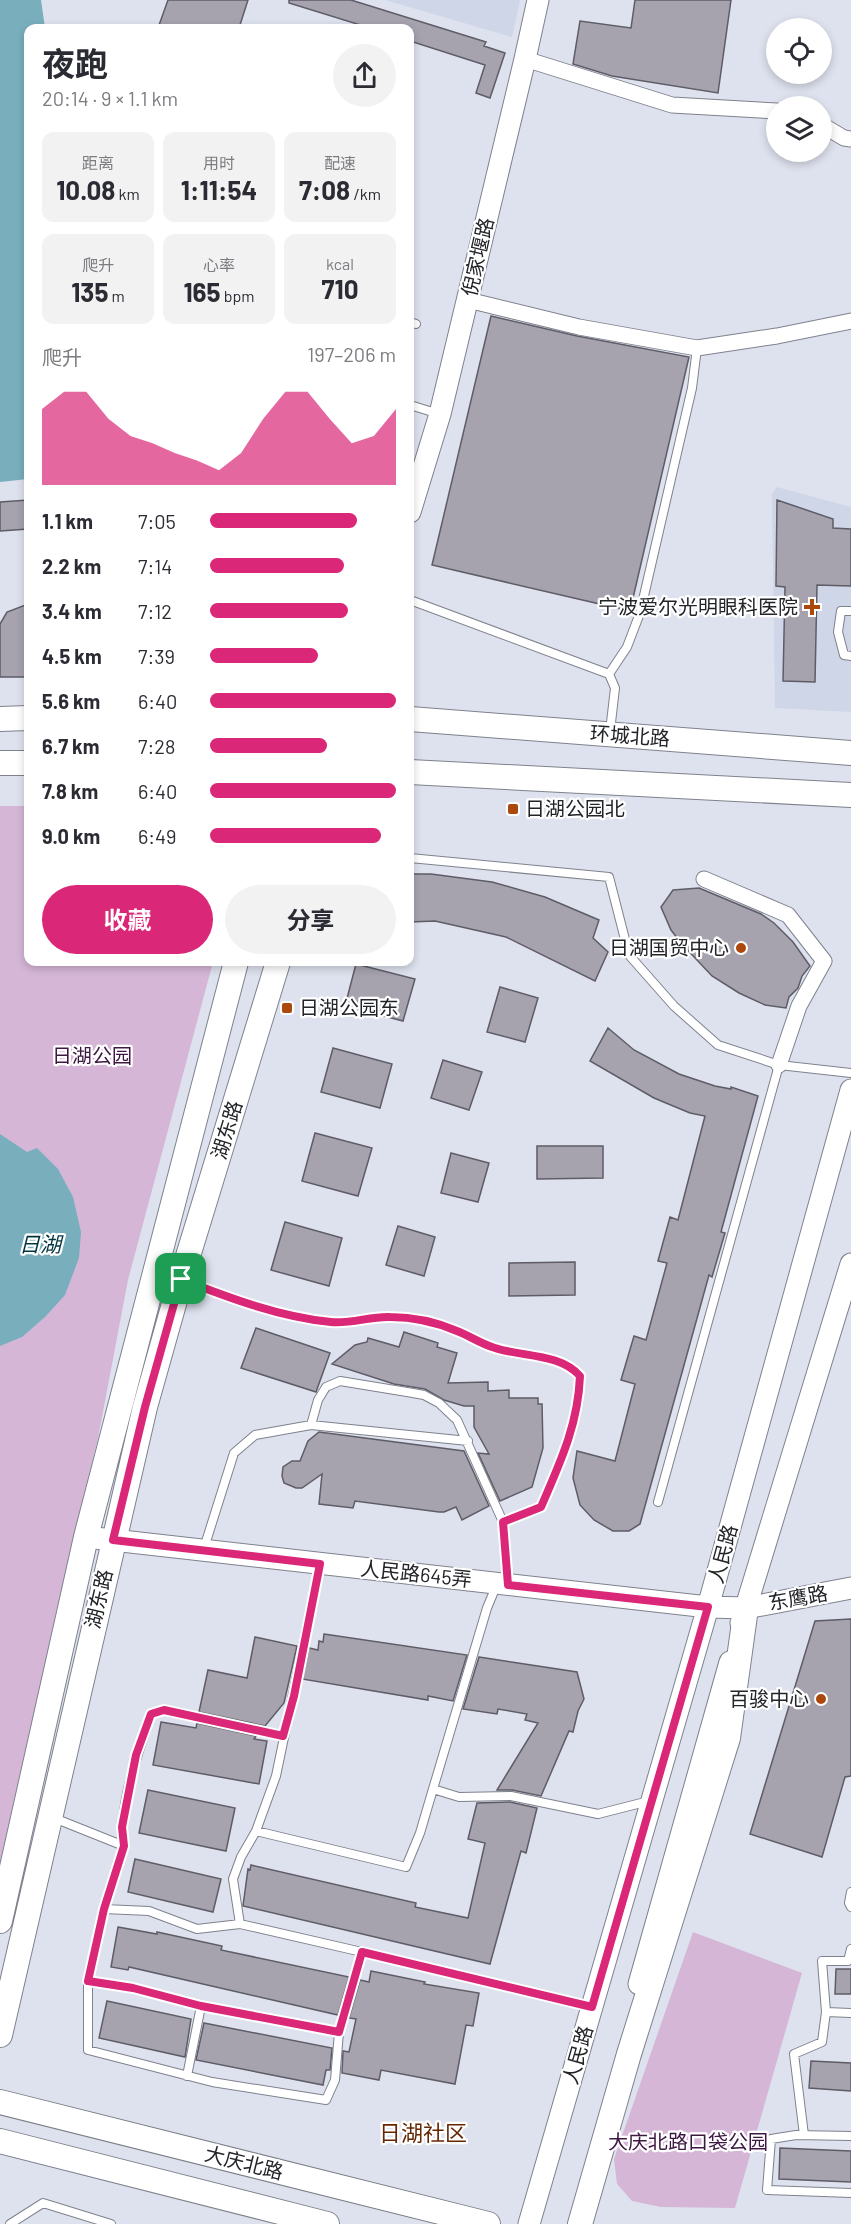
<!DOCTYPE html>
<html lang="zh">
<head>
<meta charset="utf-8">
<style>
	:root { --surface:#fff; --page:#f2f2f3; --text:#2b2b33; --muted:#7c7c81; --accent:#db2777 }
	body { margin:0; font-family:Barlow,"Noto Sans SC",sans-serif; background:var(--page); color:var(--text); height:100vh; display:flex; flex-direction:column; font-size:22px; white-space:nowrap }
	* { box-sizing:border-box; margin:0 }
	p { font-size:20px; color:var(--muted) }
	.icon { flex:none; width:33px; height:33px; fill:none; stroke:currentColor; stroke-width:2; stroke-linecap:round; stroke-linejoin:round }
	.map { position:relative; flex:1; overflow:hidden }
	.details { position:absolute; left:24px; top:24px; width:390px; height:942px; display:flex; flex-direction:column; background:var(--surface); border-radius:12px; box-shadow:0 3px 9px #0003 }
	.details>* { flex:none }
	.tools { position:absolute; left:766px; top:18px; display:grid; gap:12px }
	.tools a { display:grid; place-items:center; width:66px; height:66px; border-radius:50%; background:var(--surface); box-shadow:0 3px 9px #0003; font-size:30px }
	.pin { position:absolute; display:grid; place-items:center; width:51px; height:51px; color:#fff; margin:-26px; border-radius:12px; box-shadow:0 3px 9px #0006 }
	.round { display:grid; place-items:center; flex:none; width:63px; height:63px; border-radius:32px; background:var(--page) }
	.summary { display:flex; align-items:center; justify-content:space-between; height:102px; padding:0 18px }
	h1 { font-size:33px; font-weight:700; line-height:45px }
	.stats { display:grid; grid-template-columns:repeat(3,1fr); gap:9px; height:102px; padding:6px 18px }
	.stats div { display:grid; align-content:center; border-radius:12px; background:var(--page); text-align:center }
	.stats b { font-size:26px; font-weight:700 }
	.stats small { font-size:16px; font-weight:400 }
	.stats p { font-size:16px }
	.chart { height:168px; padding:12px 18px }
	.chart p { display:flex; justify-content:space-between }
	.chart svg { width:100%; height:108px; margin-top:6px; fill:var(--accent); opacity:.7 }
	.button { display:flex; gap:12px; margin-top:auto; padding:12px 18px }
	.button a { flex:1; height:69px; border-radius:36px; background:var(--accent); color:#fff; font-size:24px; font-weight:700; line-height:69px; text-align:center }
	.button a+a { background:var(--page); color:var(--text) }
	ul { padding:0 18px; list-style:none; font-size:20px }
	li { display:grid; grid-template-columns:96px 72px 1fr; align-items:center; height:45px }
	li i { height:15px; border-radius:8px; background:var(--accent) }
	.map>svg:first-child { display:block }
	.built { fill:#ced6e8 }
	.green { fill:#d5b6d7 }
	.water { fill:#79afbd }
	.building { fill:#a6a3af; stroke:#5e5c66; stroke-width:1.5 }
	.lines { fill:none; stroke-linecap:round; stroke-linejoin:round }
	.lane-casing { stroke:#7e828d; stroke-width:10 }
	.street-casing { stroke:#7e828d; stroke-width:17 }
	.secondary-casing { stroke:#7e828d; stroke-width:23 }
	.primary-casing { stroke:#7e828d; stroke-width:26 }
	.lane { stroke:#fff; stroke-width:8 }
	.street { stroke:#fff; stroke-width:15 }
	.secondary { stroke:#fff; stroke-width:21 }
	.primary { stroke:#fff; stroke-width:24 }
	.route-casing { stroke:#fff; stroke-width:12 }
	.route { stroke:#db2777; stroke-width:8 }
	.poi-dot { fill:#ab490d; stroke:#fff; stroke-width:2 }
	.labels { text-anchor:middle; stroke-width:4.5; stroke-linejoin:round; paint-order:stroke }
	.street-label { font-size:20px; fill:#222428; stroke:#fff }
	.poi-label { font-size:20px; fill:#222428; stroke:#fff; text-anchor:end }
	.park-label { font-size:20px; fill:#3e1743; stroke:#fff }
	.water-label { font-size:21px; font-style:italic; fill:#00353f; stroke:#fff }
	.quarter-label { font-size:22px; fill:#652702; stroke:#fff }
</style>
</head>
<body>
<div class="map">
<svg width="851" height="2224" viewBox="0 0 851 2224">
	<rect width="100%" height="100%" fill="#dee2ee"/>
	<path class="built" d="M 385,0 L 520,0 L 512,37 Z
		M 777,487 L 851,507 L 851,712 L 775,708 L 772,494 Z"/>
	<path class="green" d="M 0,806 L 28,806 L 28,962 L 213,962 L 128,1280 L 98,1438 L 56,1612 L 24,1780 L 0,1882 Z
		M 693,1932 L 802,1973 L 735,2208 L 661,2207 L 632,2201 L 617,2184 L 614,2159 Z"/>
	<path class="water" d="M 0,0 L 41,0 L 45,28 L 28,28 L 28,479 L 0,482 Z
		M 0,1134 L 27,1152 L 37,1148 L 58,1169 L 73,1197 L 81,1232 L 79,1258 L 65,1295 L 45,1317 L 22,1337 L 0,1346 Z"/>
	<path class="building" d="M 168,0 L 248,0 L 239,28 L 158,28 Z
		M 289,0 L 351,0 L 486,42 L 484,46 L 505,53 L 490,98 L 476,93 L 485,65 L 410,41 L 410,28 L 370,28 L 289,3 Z
		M 635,0 L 731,0 L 718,93 L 612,76 L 573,64 L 580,21 L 631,28 Z
		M 491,316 L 577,336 L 689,357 L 630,611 L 432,565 Z
		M 28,500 L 28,529 L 0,531 L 0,502 Z
		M 777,500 L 833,519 L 833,528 L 851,529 L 851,586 L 817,585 L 815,682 L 783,681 L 785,587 L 776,586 Z
		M 28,604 L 28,677 L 0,677 L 0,624 L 7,612 Z
		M 410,874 L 431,874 L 492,882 L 545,897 L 599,920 L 593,938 L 608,952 L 595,981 L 506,937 L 435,921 L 410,922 Z
		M 699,888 L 761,914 L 774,923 L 793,942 L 810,966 L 802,976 L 798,988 L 789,997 L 786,1008 L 765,1005 L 739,993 L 712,976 L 681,943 L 671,930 L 661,907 L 673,890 Z
		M 356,964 L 415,979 L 403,1021 L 345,1006 Z
		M 500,987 L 538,998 L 525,1042 L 487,1032 Z
		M 608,1028 L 634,1050 L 679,1074 L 715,1086 L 731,1089 L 731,1087 L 758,1096 L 721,1232 L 725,1233 L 712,1277 L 709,1275 L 640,1524 L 629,1531 L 613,1531 L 594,1520 L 580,1505 L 573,1478 L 577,1451 L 615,1461 L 635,1384 L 621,1380 L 634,1336 L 646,1340 L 667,1263 L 658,1261 L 670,1217 L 678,1220 L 705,1116 L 690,1113 L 654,1098 L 590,1061 Z
		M 333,1048 L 392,1064 L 380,1108 L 321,1092 Z
		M 443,1060 L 482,1072 L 469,1110 L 431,1098 Z
		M 315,1133 L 372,1148 L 358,1196 L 302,1181 Z
		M 537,1146 L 603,1146 L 603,1178 L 537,1179 Z
		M 451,1153 L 489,1163 L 478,1202 L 441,1193 Z
		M 285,1222 L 342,1238 L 329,1286 L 271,1270 Z
		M 398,1226 L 435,1237 L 424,1276 L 386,1265 Z
		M 575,1262 L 575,1295 L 509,1296 L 509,1263 Z
		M 256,1328 L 330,1353 L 316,1392 L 241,1368 Z
		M 404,1332 L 438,1343 L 437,1347 L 457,1353 L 448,1383 L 488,1382 L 488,1391 L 509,1390 L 509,1398 L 538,1398 L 538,1404 L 542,1404 L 543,1448 L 532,1487 L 500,1501 L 478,1453 L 489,1454 L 474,1427 L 474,1406 L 464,1406 L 444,1400 L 425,1389 L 394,1384 L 332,1364 L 355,1345 L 367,1342 L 368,1338 L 399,1347 Z
		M 319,1432 L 464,1451 L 489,1506 L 462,1520 L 456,1507 L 444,1512 L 439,1512 L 355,1501 L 353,1508 L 319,1504 L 322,1474 L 302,1488 L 296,1488 L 284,1483 L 282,1476 L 283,1467 L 292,1461 L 300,1461 L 308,1441 Z
		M 851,1619 L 851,1776 L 845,1777 L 822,1857 L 750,1834 L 815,1621 Z
		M 324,1634 L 467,1655 L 453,1701 L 428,1696 L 428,1700 L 302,1679 L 309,1648 L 318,1650 L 319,1641 L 323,1642 Z
		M 255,1637 L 297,1646 L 284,1703 L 265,1726 L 199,1712 L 208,1670 L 247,1678 Z
		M 479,1657 L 577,1672 L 584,1699 L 578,1711 L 573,1732 L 569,1731 L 541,1796 L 512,1790 L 497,1790 L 538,1723 L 525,1720 L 527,1714 L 498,1709 L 497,1714 L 463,1709 Z
		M 161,1722 L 196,1728 L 197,1723 L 256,1736 L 254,1739 L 267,1741 L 259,1784 L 153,1765 Z
		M 148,1790 L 235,1808 L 226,1851 L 139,1833 Z
		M 510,1802 L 537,1808 L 526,1853 L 521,1851 L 490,1964 L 243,1906 L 248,1869 L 250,1870 L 251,1865 L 416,1903 L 415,1907 L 468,1918 L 485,1843 L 468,1839 L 477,1803 Z
		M 135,1859 L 221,1879 L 213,1912 L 128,1892 Z
		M 118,1927 L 157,1934 L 157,1932 L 222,1946 L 221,1950 L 349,1977 L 338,2015 L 129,1967 L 128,1970 L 111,1967 Z
		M 836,1969 L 851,1969 L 851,1994 L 835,1994 Z
		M 371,1971 L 425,1982 L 424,1984 L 479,1993 L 473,2026 L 466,2025 L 455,2084 L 381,2070 L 379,2080 L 342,2073 L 343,2051 L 349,2052 L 356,2019 L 349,2018 L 360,1980 L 369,1982 Z
		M 107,2001 L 191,2019 L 185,2057 L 99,2038 Z
		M 204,2023 L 332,2048 L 330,2070 L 326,2070 L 323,2085 L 196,2060 Z
		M 811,2061 L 851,2063 L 851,2091 L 809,2088 Z
		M 780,2148 L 851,2151 L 851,2182 L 779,2179 Z"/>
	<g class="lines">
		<g class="lane-casing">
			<path id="lane" d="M 410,322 L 416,324
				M 410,405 L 439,414
				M 410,600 L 609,674 L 615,688 L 610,731
				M 851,611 L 841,611 L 838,632 L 844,655 L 851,656
				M 609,674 L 627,647 L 640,613 L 692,388 L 697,348
				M 410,858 L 609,877 L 629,955 L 674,1006 L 718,1045 L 779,1065 L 851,1073
				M 183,1279 C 226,1297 285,1319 332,1322 C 352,1324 372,1315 391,1317 C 414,1318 437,1322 458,1331 C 472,1337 484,1345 499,1350 C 526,1358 560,1353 580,1376 C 578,1425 560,1463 541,1507 L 503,1522 L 508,1583
				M 468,1441 L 311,1425 L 318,1400 L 326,1387 L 340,1381 L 407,1392 L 424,1395 L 439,1403 L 457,1420 L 503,1522
				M 658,1502 L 779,1065
				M 204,1548 L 234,1453 L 255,1435 L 311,1425
				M 320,1564 L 276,1776 L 256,1831 L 241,1857 L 233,1879 L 240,1924 L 362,1952
				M 433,1789 L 487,1608 L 497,1584
				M 54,1818 L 124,1846 L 104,1909 L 88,1981
				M 256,1831 L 406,1867 L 420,1833 L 433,1789 L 459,1797 L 511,1796 L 598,1814 L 649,1801
				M 124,1846 C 118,1802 138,1756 151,1714 L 164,1710 L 283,1736
				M 851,1892 L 849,1903 L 851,1907
				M 104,1909 L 149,1911 L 197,1929 L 240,1924
				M 826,2012 L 851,2013
				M 339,2032 L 201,2006 L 133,1988 L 88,1981 L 88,2050 L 212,2082 L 326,2100 L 335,2080 L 339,2032 L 362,1952 L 590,2007
				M 187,2076 L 201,2006
				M 804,2135 L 794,2054 L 822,2042 L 826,2012 L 822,1961 L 848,1961 L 851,1949
				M 851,2136 L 796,2135 L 771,2139 L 767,2190 L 851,2193
				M 10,2224 L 43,2203 L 111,2224"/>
		</g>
		<g class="street-casing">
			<path id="street" d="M 525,59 L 672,105 L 777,111
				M 822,125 L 844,138 L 851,139
				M 468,300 L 579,327 L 697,348 L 777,336 L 851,321
				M 704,879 L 788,915 L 824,961 L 799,1006 L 779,1065"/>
		</g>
		<g class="secondary-casing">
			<path id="secondary" d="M 410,512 L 440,414 L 525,59 L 538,0
				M 86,1537 L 708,1607 L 746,1608 L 851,1588
				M 741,1623 L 851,1264
				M 639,1984 L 730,1662
				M 529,2224 L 708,1607 L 851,1090"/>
		</g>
		<g class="primary-casing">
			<path id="primary" d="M 0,719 L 28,718
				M 410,719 L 851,753
				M 0,763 L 28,763
				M 410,772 L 851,795
				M 0,1921 L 86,1537 L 236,962
				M 0,2035 L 145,1407 L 181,1279 L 278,962
				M 0,2102 L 488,2224
				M 0,2141 L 327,2224
				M 580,2224 L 629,2054 L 728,1738 L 746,1608"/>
		</g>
		<use href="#lane" class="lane"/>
		<use href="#street" class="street"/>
		<use href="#secondary" class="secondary"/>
		<use href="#primary" class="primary"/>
	</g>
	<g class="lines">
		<g class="route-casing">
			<path id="route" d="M 181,1279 C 229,1298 280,1317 331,1322 C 351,1324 371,1316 390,1317 C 413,1317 436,1322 457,1331 C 470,1336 481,1344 495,1348 C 522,1357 560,1353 580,1376 C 578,1425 560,1463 541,1507 L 503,1522 L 508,1585 L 708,1607 L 592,2007 L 362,1952 L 339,2032 L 201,2006 L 133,1988 L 88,1981 L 104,1909 L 124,1846 L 122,1827 L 136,1755 L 151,1714 L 164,1710 L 283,1736 L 294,1696 L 320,1564 L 113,1540 L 145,1407 Z"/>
		</g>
		<use href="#route" class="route"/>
	</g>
	<g class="poi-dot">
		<path d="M809 598h6v6h6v6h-6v6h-6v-6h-6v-6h6z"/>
		<rect x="507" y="803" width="12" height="12" rx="3"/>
		<circle cx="741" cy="948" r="6"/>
		<rect x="281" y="1002" width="12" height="12" rx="3"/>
		<circle cx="821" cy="1699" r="6"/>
	</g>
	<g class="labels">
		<g class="street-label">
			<text transform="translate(478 257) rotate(-77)" y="7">倪家堰路</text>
			<text transform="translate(630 736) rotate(4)" y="7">环城北路</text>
			<text transform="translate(227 1130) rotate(-73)" y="7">湖东路</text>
			<text transform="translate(723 1554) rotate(-75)" y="7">人民路</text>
			<text transform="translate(416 1574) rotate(6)" y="7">人民路645弄</text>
			<text transform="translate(798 1598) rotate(-10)" y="7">东鹰路</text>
			<text transform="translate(99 1599) rotate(-77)" y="7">湖东路</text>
			<text transform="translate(578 2055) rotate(-74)" y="7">人民路</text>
			<text transform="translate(244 2163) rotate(14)" y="7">大庆北路</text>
		</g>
		<g class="poi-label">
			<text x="798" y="614">宁波爱尔光明眼科医院</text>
			<text x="525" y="816" text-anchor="start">日湖公园北</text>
			<text x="729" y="955">日湖国贸中心</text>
			<text x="299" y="1015" text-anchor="start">日湖公园东</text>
			<text x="809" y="1706">百骏中心</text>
		</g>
		<g class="park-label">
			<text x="92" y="1063">日湖公园</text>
			<text x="688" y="2149">大庆北路口袋公园</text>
		</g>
		<g class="water-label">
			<text x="40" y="1252">日湖</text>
		</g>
		<g class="quarter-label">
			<text x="423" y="2141">日湖社区</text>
		</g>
	</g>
</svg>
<div class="tools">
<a><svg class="icon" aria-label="locate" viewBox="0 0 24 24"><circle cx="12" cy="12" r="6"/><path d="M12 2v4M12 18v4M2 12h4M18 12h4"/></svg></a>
<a><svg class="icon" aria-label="layers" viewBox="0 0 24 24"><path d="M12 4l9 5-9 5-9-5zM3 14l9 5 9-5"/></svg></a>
</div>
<div class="pin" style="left:181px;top:1279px;background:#1e9e55"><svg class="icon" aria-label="arrive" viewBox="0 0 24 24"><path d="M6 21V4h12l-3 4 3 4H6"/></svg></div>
<section class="details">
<div class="summary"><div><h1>夜跑</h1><p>20:14 · 9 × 1.1 km</p></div><a class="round"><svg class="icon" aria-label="share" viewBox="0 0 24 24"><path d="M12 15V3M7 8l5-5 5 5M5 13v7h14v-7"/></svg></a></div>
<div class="stats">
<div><p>距离</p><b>10.08<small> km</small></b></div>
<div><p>用时</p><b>1:11:54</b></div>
<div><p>配速</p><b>7:08<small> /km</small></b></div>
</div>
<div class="stats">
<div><p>爬升</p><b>135<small> m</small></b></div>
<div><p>心率</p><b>165<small> bpm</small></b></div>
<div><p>kcal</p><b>710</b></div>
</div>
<div class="chart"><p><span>爬升</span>197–206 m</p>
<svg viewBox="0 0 160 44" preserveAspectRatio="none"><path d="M0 44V13L10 6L20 6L30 17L40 24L50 27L60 31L70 34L80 38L90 31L100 17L110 6L120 6L130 17L140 27L150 24L160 13V44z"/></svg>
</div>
<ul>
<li><b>1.1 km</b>7:05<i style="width:79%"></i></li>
<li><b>2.2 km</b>7:14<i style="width:72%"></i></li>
<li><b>3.4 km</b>7:12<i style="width:74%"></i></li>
<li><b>4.5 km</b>7:39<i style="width:58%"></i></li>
<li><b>5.6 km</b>6:40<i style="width:100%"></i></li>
<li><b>6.7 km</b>7:28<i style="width:63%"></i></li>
<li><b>7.8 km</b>6:40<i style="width:100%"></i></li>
<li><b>9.0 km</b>6:49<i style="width:92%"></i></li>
</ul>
<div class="button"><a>收藏</a><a>分享</a></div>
</section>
</div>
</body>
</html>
